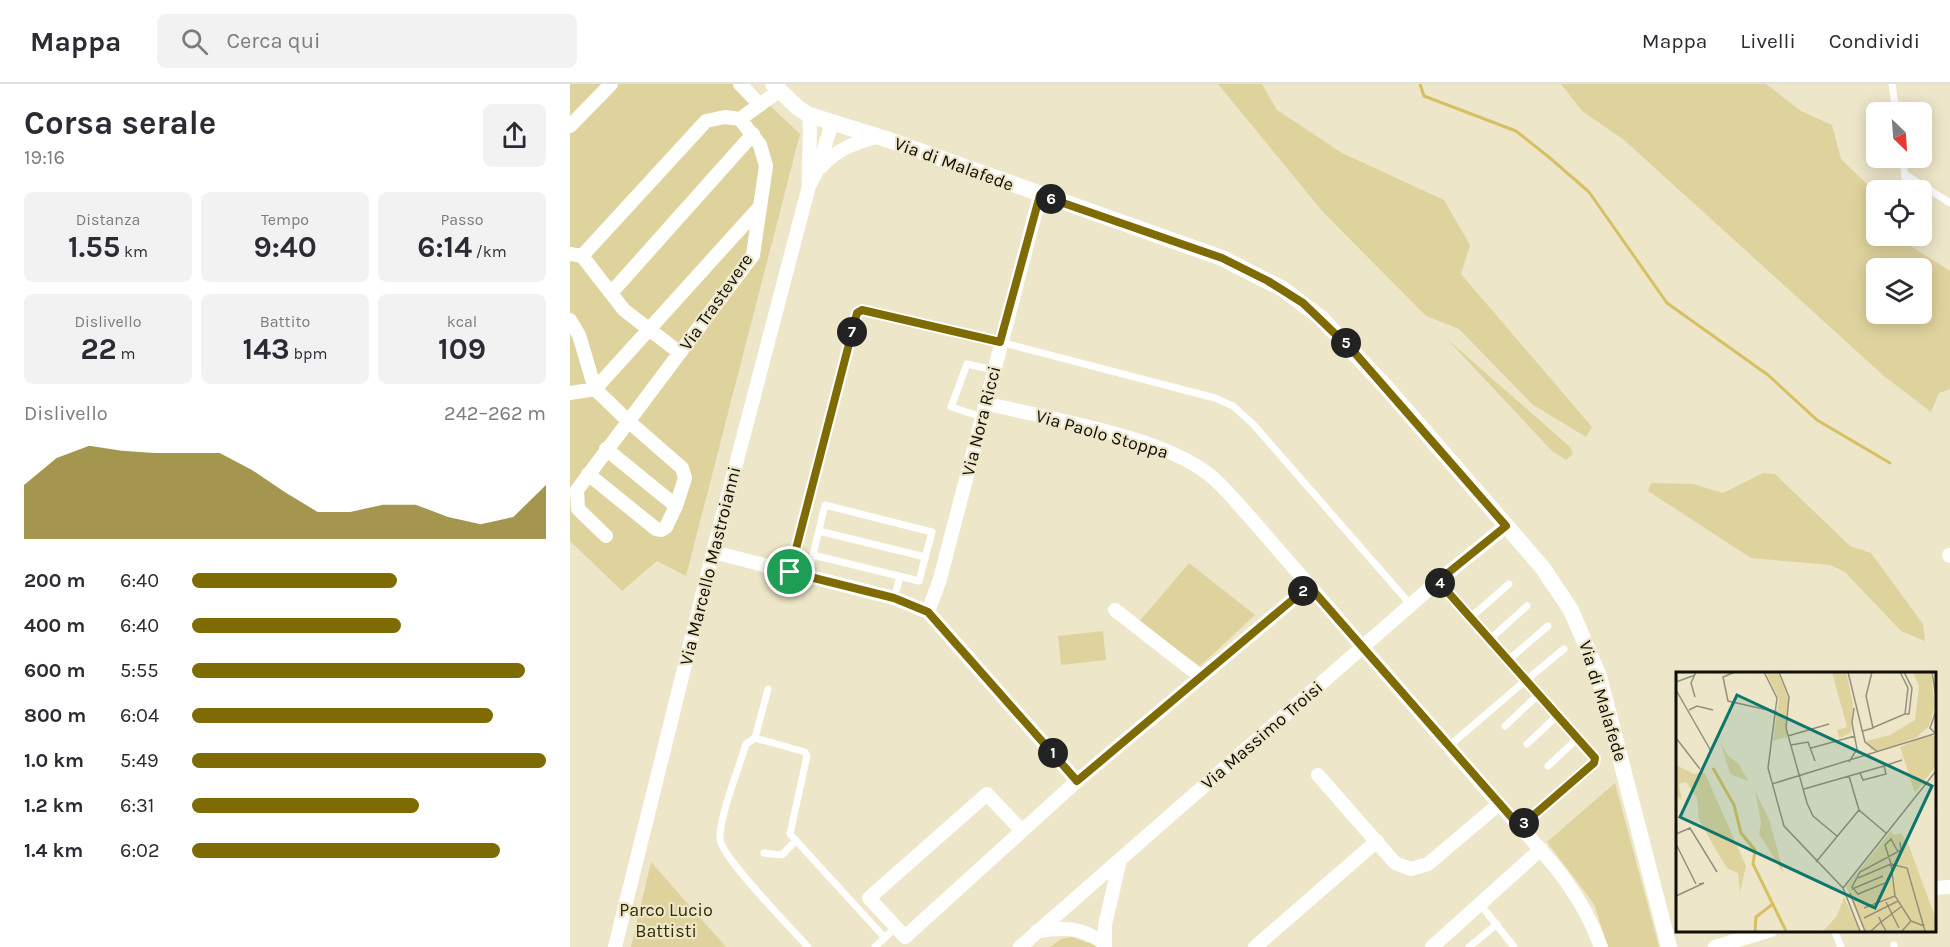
<!DOCTYPE html>
<html lang="it">
<head>
<meta charset="utf-8">
<style>
	:root { --surface:#fff; --page:#f2f2f3; --text:#2b2b33; --muted:#7c7c81; --line:#e1e1e2; --accent:#7e6b04 }
	body { margin:0; font-family:Karla,sans-serif; background:var(--page); color:var(--text); height:100vh; display:flex; flex-direction:column; font-size:22px; white-space:nowrap }
	* { box-sizing:border-box; margin:0 }
	p { font-size:20px; color:var(--muted) }
	.icon { flex:none; width:33px; height:33px; fill:none; stroke:currentColor; stroke-width:2; stroke-linecap:round; stroke-linejoin:round }
	.map { position:relative; flex:1; overflow:hidden }
	.details { display:flex; flex-direction:column; background:var(--surface); width:570px }
	.details>* { flex:none }
	.needle { width:39px; rotate:155deg }
	.tools { position:absolute; left:1296px; top:18px; display:grid; gap:12px }
	.tools a { display:grid; place-items:center; width:66px; height:66px; border-radius:9px; background:var(--surface); box-shadow:0 3px 15px #0003; font-size:30px }
	.pin { position:absolute; display:grid; place-items:center; width:51px; height:51px; color:#fff; margin:-26px; border:3px solid #fff; border-radius:50%; box-shadow:0 2px 6px #0007 }
	.km { position:absolute; width:30px; height:30px; margin:-15px; border-radius:50%; background:#222; color:#fff; font-size:16px; line-height:30px; text-align:center }
	.round { display:grid; place-items:center; flex:none; width:63px; height:63px; border-radius:9px; background:var(--page) }
	.head { display:flex; align-items:center; justify-content:space-between; height:102px; padding:0 24px }
	h1 { font-size:33px; font-weight:700; line-height:45px }
	.metrics { display:grid; grid-template-columns:repeat(3,1fr); gap:9px; height:102px; padding:6px 24px }
	.metrics div { display:grid; align-content:center; border-radius:9px; background:var(--page); text-align:center }
	.metrics b { font-size:30px; font-weight:700 }
	.metrics small { font-size:16px; font-weight:400 }
	.metrics p { font-size:16px }
	.chart { height:168px; padding:12px 24px }
	.chart p { display:flex; justify-content:space-between }
	.chart svg { width:100%; height:108px; margin-top:6px; fill:var(--accent); opacity:.7 }
	ul { padding:0 24px; list-style:none; font-size:20px }
	li { display:grid; grid-template-columns:96px 72px 1fr; align-items:center; height:45px }
	li i { height:15px; border-radius:8px; background:var(--accent) }
	header { display:flex; align-items:center; gap:36px; box-sizing:border-box; height:84px; padding:0 30px; background:var(--surface); border-bottom:2px solid var(--line) }
	header strong { font-size:28px }
	nav { display:flex; gap:33px; margin-inline-start:auto; font-size:21px }
	.search { width:420px; height:54px; background:var(--page); display:flex; align-items:center; gap:15px; box-sizing:border-box; padding:0 21px; border-radius:9px; color:var(--muted); font-size:22px }
	main { display:flex; flex:1; min-height:0 }
	.map>svg:first-child { display:block }
	.green { fill:#dfd39d; fill-rule:evenodd }
	.lines { fill:none; stroke-linecap:round; stroke-linejoin:round }
	.stream { stroke:#d6c063; stroke-width:3 }
	.service { stroke:#fff; stroke-width:7 }
	.minor { stroke:#fff; stroke-width:14 }
	.tertiary { stroke:#fff; stroke-width:16 }
	.route-casing { stroke:#fff; stroke-width:12 }
	.route { stroke:#7e6b04; stroke-width:8 }
	.labels { text-anchor:middle; stroke-width:4.5; stroke-linejoin:round; paint-order:stroke }
	.street-label { font-size:18px; fill:#100e05; stroke:#ede6c9 }
	.park-label { font-size:18px; fill:#352c02; stroke:#ede6c9 }
	.inset-river { fill:none; stroke:#d6c063; stroke-width:3 }
	.inset-road { fill:none; stroke:#95907b; stroke-width:1.5 }
	.view { fill:#0f766e; fill-opacity:0.15; stroke:#0f766e; stroke-width:3 }
	.inset-edge { fill:none; stroke:#100e05; stroke-width:3 }
</style>
</head>
<body>
<header>
<strong>Mappa</strong>
<div class="search"><svg class="icon" aria-label="search" viewBox="0 0 24 24"><circle cx="10" cy="10" r="6"/><path d="M15 15l6 6"/></svg>Cerca qui</div>
<nav><a>Mappa</a><a>Livelli</a><a>Condividi</a></nav>
</header>
<main>
<section class="details">
<div class="head"><div><h1>Corsa serale</h1><p>19:16</p></div><a class="round"><svg class="icon" aria-label="share" viewBox="0 0 24 24"><path d="M12 15V3M7 8l5-5 5 5M5 13v7h14v-7"/></svg></a></div>
<div class="metrics">
<div><p>Distanza</p><b>1.55<small> km</small></b></div>
<div><p>Tempo</p><b>9:40</b></div>
<div><p>Passo</p><b>6:14<small> /km</small></b></div>
</div>
<div class="metrics">
<div><p>Dislivello</p><b>22<small> m</small></b></div>
<div><p>Battito</p><b>143<small> bpm</small></b></div>
<div><p>kcal</p><b>109</b></div>
</div>
<div class="chart"><p><span>Dislivello</span>242–262 m</p>
<svg viewBox="0 0 160 44" preserveAspectRatio="none"><path d="M0 44V22L10 11L20 6L30 8L40 9L50 9L60 9L70 16L80 25L90 33L100 33L110 30L120 30L130 35L140 38L150 35L160 22V44z"/></svg>
</div>
<ul>
<li><b>200 m</b>6:40<i style="width:58%"></i></li>
<li><b>400 m</b>6:40<i style="width:59%"></i></li>
<li><b>600 m</b>5:55<i style="width:94%"></i></li>
<li><b>800 m</b>6:04<i style="width:85%"></i></li>
<li><b>1.0 km</b>5:49<i style="width:100%"></i></li>
<li><b>1.2 km</b>6:31<i style="width:64%"></i></li>
<li><b>1.4 km</b>6:02<i style="width:87%"></i></li>
</ul>
</section>
<div class="map">
<svg width="1380" height="863" viewBox="0 0 1380 863">
	<rect width="100%" height="100%" fill="#ede6c9"/>
	<path class="green" d="M 0,0 L 177,0 L 230,50 L 116,492 L 87,477 L 52,507 L 0,457 Z
		M 648,0 L 692,0 L 707,26 L 772,69 L 874,116 L 900,161 L 891,190 L 1022,343 L 1016,353 L 962,320 L 889,245 L 856,232 L 753,128 Z
		M 991,0 L 1196,0 L 1231,27 L 1262,41 L 1271,75 L 1306,109 L 1306,152 L 1331,152 L 1334,158 L 1380,187 L 1380,305 L 1369,309 L 1361,328 L 1314,292 L 1054,56 L 1012,27 ZM 1306,184 L 1352,184 L 1352,230 L 1306,230 Z
		M 877,255 L 1000,363 L 1003,370 L 996,376 L 982,367 Z
		M 1193,389 L 1205,390 L 1280,462 L 1301,469 L 1353,540 L 1355,557 L 1331,547 L 1275,488 L 1260,481 L 1181,474 L 1078,407 L 1081,399 L 1123,400 L 1153,409 Z
		M 619,479 L 685,531 L 630,582 L 568,539 Z
		M 533,547 L 536,576 L 491,581 L 488,552 Z
		M 1045,699 L 1089,863 L 1038,863 L 1024,820 L 977,758 Z
		M 81,778 L 156,863 L 61,863 Z
		M 502,853 L 518,859 L 520,855 L 529,863 L 480,863 L 491,855 Z"/>
	<g class="lines">
		<path class="stream" d="M 850,0 L 854,12 L 946,47 L 980,74 L 1019,108 L 1097,219 L 1198,291 L 1247,336 L 1320,379"/>
		<path class="service" d="M 1322,0 L 1326,28
			M 1333,74 L 1336,106
			M 1336,91 L 1380,119
			M 412,333 L 381,323 L 397,280 L 424,286
			M 255,421 L 362,448 L 349,497 L 243,471 Z
			M 249,447 L 355,473
			M 220,487 L 287,229 L 290,226 L 430,258 L 645,314 L 663,322 L 683,340 L 841,521
			M 238,492 L 243,471
			M 868,497 L 955,597 L 879,662
			M 324,514 L 330,493
			M 900,534 L 939,500
			M 919,556 L 957,522
			M 937,577 L 978,542
			M 935,642 L 968,611
			M 185,654 L 198,605
			M 957,660 L 987,632
			M 978,682 L 1007,655
			M 950,743 L 1025,677 L 955,597 L 994,565
			M 194,769 L 212,771 L 226,756
			M 910,820 L 944,863
			M 1264,846 L 1271,863
			M 238,863 C 222,845 151,773 150,755 C 149,733 169,684 176,660 L 185,654 L 235,668 L 237,672 L 220,750 L 315,854
			M 305,863 L 326,843
			M 899,863 L 927,840
			M 1324,863 L 1324,861"/>
		<path class="minor" d="M 170,0 L 190,21
			M 170,35 L 209,7
			M 0,42 L 41,0
			M 251,83 C 266,66 284,59 306,53
			M 239,102 C 237,78 242,56 239,31
			M 0,170 L 12,172 L 54,226 L 110,269
			M 12,172 L 136,37 L 155,33 L 170,35 L 190,61 L 196,82 L 183,171 L 7,406 L 8,425 L 36,452
			M 41,209 L 183,50
			M 0,236 L 9,251 L 25,305
			M 25,305 L 188,125
			M 0,309 L 25,305 L 57,336 L 112,384 L 115,394 L 106,422 L 96,443 L 91,446 L 86,445 L 18,390
			M 415,319 C 478,335 587,351 637,389 C 652,400 665,417 678,431 L 929,720 C 972,767 1009,802 1031,863
			M 36,365 L 106,422
			M 143,468 L 324,514 L 358,528 L 507,697
			M 1379,471 L 1380,472
			M 545,526 L 631,593
			M 358,528 L 370,495 L 470,111
			M 748,691 L 825,779 L 841,785 L 858,780 L 929,720
			M 452,747 L 417,710 L 299,814 L 335,853 L 507,697 L 739,502
			M 1364,804 L 1380,803
			M 467,847 C 495,843 512,843 535,860
			M 45,863 L 143,468 L 239,102 L 247,87 L 262,39
			M 450,863 L 868,497 L 936,442
			M 535,863 L 535,841 L 550,776
			M 685,863 L 807,757
			M 862,863 L 971,765
			M 1145,863 L 1201,846"/>
		<path class="tertiary" d="M 203,0 L 228,24 L 239,31 L 319,56 L 652,174 L 713,205 L 751,234 L 816,303 L 972,483 L 1001,526 L 1029,592 L 1099,863"/>
	</g>
	<g class="lines">
		<g class="route-casing">
			<path id="route" d="M 470,111 L 652,174 L 698,197 L 733,219 L 784,268 L 936,442 L 868,497 L 1025,674 L 1024,679 L 950,743 L 739,502 L 507,697 L 358,528 L 324,514 L 220,488 L 287,229 L 292,226 L 430,258 Z"/>
		</g>
		<use href="#route" class="route"/>
	</g>
	<g class="labels">
		<g class="street-label">
			<text transform="translate(384 80) rotate(20)" y="6">Via di Malafede</text>
			<text transform="translate(146 218) rotate(-55)" y="6">Via Trastevere</text>
			<text transform="translate(411 337) rotate(-76)" y="6">Via Nora Ricci</text>
			<text transform="translate(532 350) rotate(16)" y="6">Via Paolo Stoppa</text>
			<text transform="translate(140 482) rotate(-76)" y="6">Via Marcello Mastroianni</text>
			<text transform="translate(1033 617) rotate(73)" y="6">Via di Malafede</text>
			<text transform="translate(692 651) rotate(-41)" y="6">Via Massimo Troisi</text>
		</g>
		<g class="park-label">
			<text x="96" y="832">Parco Lucio<tspan x="96" dy="21">Battisti</tspan></text>
		</g>
	</g>
	<g transform="translate(1106 588)">
		<rect width="260" height="260" fill="#ede6c9"/>
		<path d="M 90,0 L 102,0 L 112,26 L 111,65 L 97,69 L 103,27 ZM 156,0 L 170,0 L 177,32 L 175,61 L 163,66 L 161,58 L 171,55 ZM 237,0 L 255,0 L 259,34 L 253,54 L 241,65 L 204,79 L 195,78 L 190,69 L 214,63 L 239,48 L 243,14 ZM 249,64 L 259,64 L 259,95 L 239,121 L 224,75 ZM 44,68 L 51,83 L 63,92 L 72,109 L 54,102 ZM 0,93 L 18,102 L 28,100 L 32,108 L 70,194 L 64,220 L 62,201 L 52,197 L 41,180 L 23,147 L 21,126 L 10,110 L 3,112 L 6,128 L 0,124 ZM 79,119 L 93,147 L 108,202 L 83,162 L 85,151 ZM 215,159 L 218,163 L 225,161 L 233,174 L 259,245 L 259,259 L 188,259 L 170,214 ZM 168,225 L 184,259 L 147,259 L 161,244 Z" fill="#dfd39d"/>
		<path class="inset-river" d="M 37,96 L 58,133 L 65,161 L 79,178 L 77,192 L 110,259M 79,259 L 80,245 L 98,231"/>
		<path class="inset-road" d="M 59,0 L 47,5 L 52,29 L 101,40M 88,0 L 101,26 L 92,96 L 108,154 L 167,216 L 184,259M 103,0 L 113,25 L 110,56 L 131,131 L 137,144 L 161,164M 172,0 L 189,70 L 202,80M 228,0 L 236,16 L 233,42 L 229,42M 256,0 L 260,25M 0,10 L 19,3M 0,18 L 35,79M 19,25 L 15,11 L 20,0M 13,38 L 21,34 L 37,38M 260,39 L 254,56 L 260,62M 196,56 L 229,42 L 232,16 L 224,0M 187,59 L 197,56 L 190,24 L 196,0M 112,64 L 153,52M 0,66 L 24,97M 115,73 L 132,70 L 139,89M 135,76 L 179,64M 173,90 L 181,77 L 176,51 L 178,36M 208,94 L 226,88M 173,104 L 183,138 L 210,161M 96,112 L 258,62M 128,117 L 208,94 L 210,102 L 187,108 L 184,101M 0,162 L 14,156 L 41,200M 0,172 L 20,212M 222,180 L 215,167 L 209,173 L 215,192 L 231,196 L 249,259M 140,190 L 183,138M 215,192 L 219,224 L 235,249M 182,206 L 215,192M 209,211 L 182,222 L 176,215 L 184,200 L 225,178 L 224,170M 167,216 L 260,99M 176,217 L 207,204M 174,221 L 189,259M 0,224 L 28,211 L 23,212M 210,230 L 223,256M 188,236 L 219,224M 203,245 L 205,250 L 226,234M 188,246 L 222,229M 195,259 L 205,250 L 210,259M 226,259 L 235,249 L 248,254"/>
		<path class="view" d="M 61,23 L 256,114 L 199,236 L 4,145 Z"/>
		<rect width="260" height="260" class="inset-edge"/>
	</g>
</svg>
<div class="tools">
<a><svg class="needle" viewBox="-14 -14 28 28"><path d="M0-13l5 13h-10z" fill="#e53935"/><path d="M0 13l5-13h-10z" fill="#7c7c81"/></svg></a>
<a><svg class="icon" aria-label="locate" viewBox="0 0 24 24"><circle cx="12" cy="12" r="6"/><path d="M12 2v4M12 18v4M2 12h4M18 12h4"/></svg></a>
<a><svg class="icon" aria-label="layers" viewBox="0 0 24 24"><path d="M12 4l9 5-9 5-9-5zM3 14l9 5 9-5"/></svg></a>
</div>
<div class="pin" style="left:220px;top:488px;background:#1e9e55"><svg class="icon" aria-label="arrive" viewBox="0 0 24 24"><path d="M6 21V4h12l-3 4 3 4H6"/></svg></div>
<b class="km" style="left:483px;top:669px">1</b>
<b class="km" style="left:733px;top:507px">2</b>
<b class="km" style="left:954px;top:739px">3</b>
<b class="km" style="left:870px;top:499px">4</b>
<b class="km" style="left:776px;top:259px">5</b>
<b class="km" style="left:481px;top:115px">6</b>
<b class="km" style="left:282px;top:248px">7</b>
</div>
</main>
</body>
</html>
